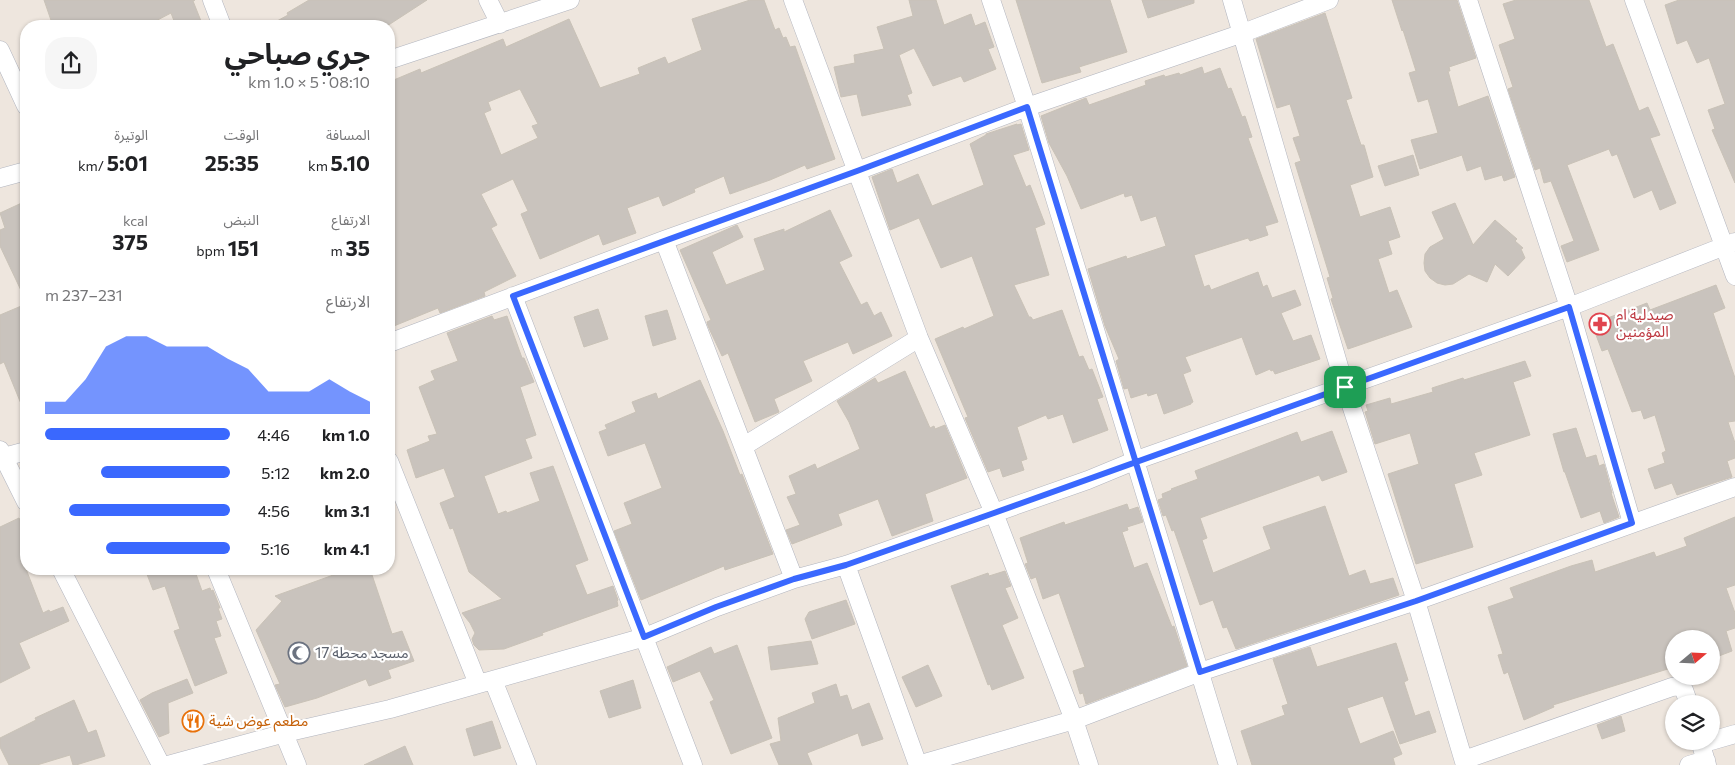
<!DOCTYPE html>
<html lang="ar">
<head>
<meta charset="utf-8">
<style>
	:root { --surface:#fff; --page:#f6f6f6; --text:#202124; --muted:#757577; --accent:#3a68fe }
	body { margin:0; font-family:Commissioner,"Noto Sans Arabic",sans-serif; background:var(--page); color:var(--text); direction:rtl; height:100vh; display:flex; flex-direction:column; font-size:19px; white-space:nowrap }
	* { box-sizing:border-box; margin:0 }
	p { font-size:16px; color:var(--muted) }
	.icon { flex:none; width:28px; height:28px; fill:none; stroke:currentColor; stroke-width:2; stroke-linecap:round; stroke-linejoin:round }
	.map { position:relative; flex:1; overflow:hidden; direction:ltr }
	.side { position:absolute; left:20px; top:20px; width:375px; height:555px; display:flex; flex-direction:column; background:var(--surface); border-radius:20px; box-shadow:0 1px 4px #0004; direction:rtl }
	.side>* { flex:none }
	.needle { width:32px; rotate:71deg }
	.fabs { position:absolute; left:1665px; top:630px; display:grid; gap:10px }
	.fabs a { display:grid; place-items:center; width:55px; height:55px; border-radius:50%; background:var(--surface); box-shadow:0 1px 4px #0004; font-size:25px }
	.pin { position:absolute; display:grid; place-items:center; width:42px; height:42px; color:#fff; margin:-21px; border-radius:10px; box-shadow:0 2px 8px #0006 }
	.round { display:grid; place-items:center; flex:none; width:52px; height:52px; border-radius:20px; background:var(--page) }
	.headline { display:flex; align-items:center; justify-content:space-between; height:85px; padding:0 25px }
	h1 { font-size:28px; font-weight:700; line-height:38px }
	.stats { display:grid; grid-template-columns:repeat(3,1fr); gap:8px; height:85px; padding:5px 25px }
	.stats div { display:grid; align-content:center }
	.stats b { font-size:21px; font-weight:700 }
	.stats small { font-size:14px; font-weight:400 }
	.stats p { font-size:14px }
	.chart { height:140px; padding:10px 25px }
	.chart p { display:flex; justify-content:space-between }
	.chart svg { width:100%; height:90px; margin-top:5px; fill:var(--accent); opacity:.7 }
	ul { padding:0 25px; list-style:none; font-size:16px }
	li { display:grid; grid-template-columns:80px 60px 1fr; align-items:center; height:38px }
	li i { height:12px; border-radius:6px; background:var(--accent) }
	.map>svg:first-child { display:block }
	.building { fill:#c9c3bd; stroke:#c9c2b7; fill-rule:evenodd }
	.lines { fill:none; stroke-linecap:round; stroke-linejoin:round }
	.minor-casing { stroke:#b2b5bf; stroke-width:19 }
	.minor { stroke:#fff; stroke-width:18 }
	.route-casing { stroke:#fff; stroke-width:10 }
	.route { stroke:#3a68fe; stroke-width:6 }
	.labels { text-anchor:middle; stroke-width:4.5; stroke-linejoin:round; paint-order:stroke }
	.health-label { font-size:15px; fill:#be3a42; stroke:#fff; text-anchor:start }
	.worship-label { font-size:15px; fill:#5b616d; stroke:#fff; text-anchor:start }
	.food-label { font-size:15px; fill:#c56008; stroke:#fff; text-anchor:start }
</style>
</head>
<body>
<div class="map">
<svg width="1735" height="765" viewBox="0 0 1735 765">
	<rect width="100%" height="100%" fill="#eee6de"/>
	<path class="building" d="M 44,0 L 195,0 L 193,1 L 203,26 L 176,26 L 171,13 L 146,26 L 53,26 Z
		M 309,0 L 427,0 L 387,26 L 268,26 L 288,15 L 287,13 Z
		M 750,0 L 764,0 L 775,30 L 779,28 L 783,38 L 786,37 L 790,47 L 795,46 L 835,159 L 807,169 L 805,165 L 770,180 L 730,194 L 724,176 L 694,189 L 695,192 L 663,206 L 659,196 L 627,208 L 636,233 L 603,245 L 599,234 L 540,259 L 521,214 L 528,211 L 513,179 L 481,194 L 497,225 L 491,228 L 516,276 L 484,292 L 485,296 L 440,313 L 438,308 L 389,328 L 389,82 L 420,69 L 421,73 L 503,39 L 506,47 L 569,19 L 600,88 L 640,74 L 638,68 L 665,57 L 668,64 L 702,50 L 692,19 ZM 520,89 L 538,124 L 532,126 L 538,138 L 501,155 L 484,113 L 491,110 L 488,102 Z
		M 909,0 L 936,0 L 944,25 L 971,14 L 975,26 L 985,22 L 994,47 L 988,49 L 996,69 L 964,82 L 961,76 L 933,86 L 914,48 L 899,55 L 912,93 L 907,95 L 911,105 L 862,116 L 857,94 L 841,97 L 834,67 L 855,63 L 854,55 L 884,49 L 877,27 L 913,16 Z
		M 1016,0 L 1110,0 L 1127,52 L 1079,67 L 1081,72 L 1042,83 Z
		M 1142,0 L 1194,0 L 1194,3 L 1148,18 Z
		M 1392,0 L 1457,0 L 1476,58 L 1449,67 L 1450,71 L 1448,71 L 1458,107 L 1488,96 L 1515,177 L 1504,181 L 1502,175 L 1485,180 L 1481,166 L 1467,171 L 1462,155 L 1420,169 L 1411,140 L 1438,133 L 1428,99 L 1418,102 L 1409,73 L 1416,71 L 1403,30 L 1402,31 Z
		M 1516,0 L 1589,0 L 1606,47 L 1613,44 L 1639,111 L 1648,107 L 1660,135 L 1650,138 L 1676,203 L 1660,210 L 1652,190 L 1634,198 L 1617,154 L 1612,156 L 1609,149 L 1567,165 L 1599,250 L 1567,262 L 1561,246 L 1574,241 L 1551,181 L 1544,183 L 1540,168 L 1535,170 L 1508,89 L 1513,87 L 1499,45 L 1515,39 L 1503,4 Z
		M 1679,0 L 1735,0 L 1735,183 L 1712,130 L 1715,129 L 1708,110 L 1725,104 L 1709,58 L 1697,63 L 1687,40 L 1677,44 L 1665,5 Z
		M 1325,13 L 1352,98 L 1346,100 L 1361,145 L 1364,145 L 1373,177 L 1350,185 L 1360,217 L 1390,207 L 1400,237 L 1388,241 L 1392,254 L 1378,259 L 1389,293 L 1397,290 L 1412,327 L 1348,349 L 1331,299 L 1333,298 L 1327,278 L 1330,277 L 1295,163 L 1301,161 L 1293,138 L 1300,136 L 1290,104 L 1277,108 L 1256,39 Z
		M 1202,67 L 1204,74 L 1220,68 L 1228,89 L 1231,88 L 1242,117 L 1245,116 L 1252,137 L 1248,138 L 1278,222 L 1265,226 L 1268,235 L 1250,241 L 1248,238 L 1194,255 L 1204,287 L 1209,285 L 1211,290 L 1258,272 L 1263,287 L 1267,285 L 1272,298 L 1295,290 L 1301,305 L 1281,313 L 1293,341 L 1311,335 L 1320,359 L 1275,374 L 1273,370 L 1271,371 L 1270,369 L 1256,375 L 1242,337 L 1185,357 L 1191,371 L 1183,374 L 1193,402 L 1191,403 L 1191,404 L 1164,414 L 1157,393 L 1148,396 L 1147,393 L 1131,398 L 1128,388 L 1124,389 L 1116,361 L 1119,359 L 1105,326 L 1088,269 L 1126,256 L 1127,259 L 1166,246 L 1156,216 L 1141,221 L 1132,195 L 1125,197 L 1124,193 L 1081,209 L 1067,176 L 1049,143 L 1041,116 L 1086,98 L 1089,105 L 1146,85 L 1145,81 L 1164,75 L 1165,77 L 1179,73 L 1180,75 Z
		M 1017,124 L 1017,125 L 1021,124 L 1029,150 L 1013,155 L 1026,187 L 1030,185 L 1045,224 L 1035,228 L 1049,275 L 1014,285 L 1029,317 L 1031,317 L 1033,320 L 1062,310 L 1079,357 L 1083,356 L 1089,370 L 1092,369 L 1103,397 L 1097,399 L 1108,430 L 1073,443 L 1063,414 L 1048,419 L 1046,415 L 1017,427 L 1027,459 L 1021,461 L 1024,470 L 1003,477 L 1000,468 L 988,472 L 965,418 L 968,417 L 935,339 L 963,327 L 964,329 L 994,316 L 972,256 L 941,268 L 919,218 L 890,230 L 872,177 L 892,169 L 897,183 L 918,174 L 932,206 L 984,185 L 970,144 L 986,135 L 986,134 Z
		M 1413,155 L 1419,175 L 1385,186 L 1378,166 Z
		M 26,201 L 26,301 L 0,246 L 0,230 L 5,228 L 0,213 Z
		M 1455,203 L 1473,245 L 1495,220 L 1517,239 L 1515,241 L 1523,248 L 1521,249 L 1525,258 L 1508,276 L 1495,264 L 1487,282 L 1469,274 L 1453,284 L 1445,285 L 1437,283 L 1430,278 L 1425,271 L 1424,263 L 1425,254 L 1430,247 L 1444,239 L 1432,212 Z
		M 830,210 L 852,256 L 839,262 L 861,305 L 867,302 L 874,316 L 881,312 L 892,336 L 853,354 L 848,342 L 803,361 L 812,381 L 774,399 L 779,412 L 755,422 L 728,353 L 722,356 L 708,326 L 707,322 L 711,320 L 680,250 L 737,225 L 743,237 L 712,252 L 726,285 L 765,270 L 754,239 L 784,229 L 784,232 Z
		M 1716,285 L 1725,308 L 1713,313 L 1735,378 L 1735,421 L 1728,422 L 1735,443 L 1735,458 L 1727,461 L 1732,477 L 1677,495 L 1672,483 L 1655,489 L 1648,469 L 1665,463 L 1662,453 L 1666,451 L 1655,415 L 1644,419 L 1641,410 L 1632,412 L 1608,349 L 1602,351 L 1592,324 L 1647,303 L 1650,310 Z
		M 26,304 L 26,416 L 4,362 L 0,364 L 0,315 Z
		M 598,309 L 608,339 L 584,347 L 574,317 Z
		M 667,310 L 676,339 L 653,346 L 645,316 Z
		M 492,316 L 494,320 L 507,316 L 522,358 L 524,358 L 534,382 L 520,387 L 536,435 L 525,439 L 532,458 L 484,476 L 498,514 L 506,511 L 507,513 L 540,501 L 530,473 L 553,466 L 588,560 L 575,565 L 587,595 L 613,586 L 618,600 L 617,601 L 618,606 L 542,633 L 543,635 L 504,649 L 479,650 L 474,645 L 472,639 L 475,633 L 470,623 L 462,613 L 502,599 L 469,572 L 453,528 L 450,529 L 440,503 L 455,497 L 444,468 L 416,478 L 407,450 L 430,441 L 428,436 L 437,434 L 419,387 L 435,380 L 431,371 L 458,361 L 447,333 Z
		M 1525,361 L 1531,376 L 1513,382 L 1530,435 L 1474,453 L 1482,475 L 1454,484 L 1473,547 L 1416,564 L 1388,474 L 1419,464 L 1410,433 L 1375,444 L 1365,412 L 1368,411 L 1366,405 L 1390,398 L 1391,404 L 1433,392 L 1432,388 L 1463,378 L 1464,380 Z
		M 905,371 L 930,428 L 934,426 L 935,429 L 945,425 L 967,478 L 925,494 L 933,521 L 892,536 L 878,499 L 838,514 L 842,525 L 792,544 L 786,530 L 800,525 L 787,497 L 796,494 L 789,476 L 815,464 L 817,469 L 860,449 L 849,422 L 837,401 L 875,378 L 878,383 Z
		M 700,380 L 723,431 L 740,475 L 742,474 L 773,554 L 725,570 L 724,566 L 641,600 L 614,531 L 632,524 L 624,503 L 662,488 L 645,443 L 608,456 L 599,432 L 607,429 L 605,425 L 636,412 L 632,402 L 656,393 L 658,399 Z
		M 1576,428 L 1586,458 L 1596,455 L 1599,466 L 1604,464 L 1612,493 L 1611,493 L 1619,517 L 1604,523 L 1600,511 L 1581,518 L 1565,472 L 1564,472 L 1553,434 Z
		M 1332,431 L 1347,472 L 1322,481 L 1319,475 L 1200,518 L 1207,538 L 1202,540 L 1213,573 L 1271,549 L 1263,527 L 1325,506 L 1349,576 L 1365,570 L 1370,584 L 1393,578 L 1399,595 L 1236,649 L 1227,627 L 1223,628 L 1213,600 L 1200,605 L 1174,530 L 1172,531 L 1166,515 L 1163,516 L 1158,500 L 1163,498 L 1162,494 L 1172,490 L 1171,489 L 1198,479 L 1195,471 L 1297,432 L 1301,442 Z
		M 1127,504 L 1129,510 L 1138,507 L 1143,522 L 1127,527 L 1128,530 L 1122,532 L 1134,568 L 1147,563 L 1172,627 L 1174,626 L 1187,666 L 1086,704 L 1083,693 L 1080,694 L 1073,671 L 1085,667 L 1059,593 L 1043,599 L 1036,577 L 1031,579 L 1025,564 L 1028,563 L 1020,538 L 1064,522 L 1065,525 Z
		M 1735,517 L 1735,585 L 1726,588 L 1735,613 L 1735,628 L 1726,631 L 1732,651 L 1711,659 L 1711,639 L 1674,639 L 1674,667 L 1553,705 L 1554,707 L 1524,720 L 1508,672 L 1504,674 L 1498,655 L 1503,654 L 1488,607 L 1514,598 L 1510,588 L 1571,566 L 1592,560 L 1595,572 L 1654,552 L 1656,557 L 1687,546 L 1684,538 Z
		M 19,518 L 26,534 L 26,569 L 43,613 L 49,610 L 50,612 L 63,607 L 69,621 L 19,643 L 30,668 L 0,683 L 0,527 Z
		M 145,569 L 205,569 L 206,570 L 196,574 L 202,591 L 210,588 L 211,591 L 213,590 L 220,608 L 218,608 L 222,619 L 216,621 L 221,636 L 214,638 L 227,673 L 195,686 L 174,631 L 180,629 L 165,586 L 153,590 Z
		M 350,569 L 370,569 L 392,634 L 402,631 L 414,661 L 388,670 L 391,678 L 369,686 L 366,679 L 317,698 L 285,707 L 275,685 L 280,684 L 256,630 L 282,601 L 275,596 Z
		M 1005,571 L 1011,586 L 1005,588 L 1018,618 L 1002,625 L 1024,678 L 992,690 L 990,684 L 988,685 L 951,586 L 988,573 L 989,576 Z
		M 846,600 L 855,624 L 812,639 L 805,619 L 809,612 Z
		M 811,641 L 818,664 L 771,670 L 768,647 Z
		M 1396,643 L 1408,680 L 1404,682 L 1415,716 L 1429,711 L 1436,732 L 1400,744 L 1383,696 L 1347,708 L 1360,744 L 1393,731 L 1402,754 L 1393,758 L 1395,765 L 1252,765 L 1241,731 L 1285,715 L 1282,706 L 1288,704 L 1273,659 L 1310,647 L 1317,667 Z
		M 737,645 L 772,738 L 731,754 L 710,702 L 714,700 L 700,671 L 673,682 L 667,667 L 711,647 L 714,654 Z
		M 928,665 L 942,696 L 916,707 L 902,677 Z
		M 187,679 L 193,693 L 168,703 L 169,733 L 159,737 L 140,700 L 152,693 Z
		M 633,680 L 641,708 L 609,718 L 600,691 Z
		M 836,684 L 840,697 L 847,695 L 852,710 L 869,703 L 883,739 L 862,746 L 858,733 L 807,753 L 812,765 L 779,765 L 770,744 L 781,741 L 778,718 L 815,703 L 812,693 Z
		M 74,700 L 88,733 L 96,730 L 105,756 L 76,765 L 73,765 L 70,755 L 37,765 L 9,765 L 0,747 L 0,738 L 36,720 L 35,718 Z
		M 1621,716 L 1625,731 L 1602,739 L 1597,725 Z
		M 492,721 L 501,748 L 474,756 L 466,729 Z
		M 405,746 L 413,765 L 364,765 Z"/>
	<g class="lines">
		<g class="minor-casing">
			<path id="minor" d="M 212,0 L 222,26
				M 488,0 L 500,24
				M 793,0 L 919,338 L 994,513 L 1074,720 L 1089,765
				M 991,0 L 1027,107 L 1228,765
				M 1232,0 L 1345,387 L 1416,601 L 1465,765
				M 1468,0 L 1569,307 L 1632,523
				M 1634,0 L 1735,276
				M 0,50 L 26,106
				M 389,60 L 570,0
				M 0,178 L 26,171
				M 664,240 L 794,579
				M 513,296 L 693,765
				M 389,343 L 664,240 L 857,171 L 1027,107 L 1243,33 L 1329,0
				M 744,446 L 919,338
				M 0,450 L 26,502
				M 4,457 L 26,451
				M 389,461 L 478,684
				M 846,565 L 918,765
				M 61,569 L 161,765
				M 216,569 L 297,765
				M 493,680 L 527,765
				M 1700,741 L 1707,765
				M 1711,741 L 1735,734
				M 1464,760 L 1672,687 L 1680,686 L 1684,690 L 1689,704
				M 168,765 L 285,733 L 390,709 L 645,637 L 717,607 L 794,579 L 846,565 L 1088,480 L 1134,461 L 1569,307 L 1735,242
				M 918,765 L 1074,720 L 1200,672 L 1416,601 L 1735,487
				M 1689,765 L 1706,760"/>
		</g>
		<use href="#minor" class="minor"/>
	</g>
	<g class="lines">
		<g class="route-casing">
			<path id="route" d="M 1345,387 L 994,513 L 846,565 L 794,579 L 716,607 L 644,637 L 513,296 L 857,171 L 1027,107 L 1200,672 L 1416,601 L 1632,523 L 1569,307 L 1345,387"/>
		</g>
		<use href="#route" class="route"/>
	</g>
	<defs>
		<g id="pharmacy-ring" transform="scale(1.125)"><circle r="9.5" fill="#fff" stroke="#e0444e" stroke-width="1.5"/><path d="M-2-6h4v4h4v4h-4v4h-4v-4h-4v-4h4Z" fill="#e0444e"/></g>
		<g id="mosque-ring" transform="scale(1.125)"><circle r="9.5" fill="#fff" stroke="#6b7280" stroke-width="1.5"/><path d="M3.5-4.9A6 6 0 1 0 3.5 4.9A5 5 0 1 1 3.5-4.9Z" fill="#6b7280"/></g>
		<g id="restaurant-ring" transform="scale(1.125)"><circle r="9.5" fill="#fff" stroke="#e8710a" stroke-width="1.5"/><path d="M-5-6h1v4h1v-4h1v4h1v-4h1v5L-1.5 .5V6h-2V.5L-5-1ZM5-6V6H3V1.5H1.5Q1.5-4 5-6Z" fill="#e8710a"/></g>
	</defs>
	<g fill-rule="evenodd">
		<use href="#pharmacy-ring" x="1600" y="324"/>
		<use href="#mosque-ring" x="299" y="653"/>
		<use href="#restaurant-ring" x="193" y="721"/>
	</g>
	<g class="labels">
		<g class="health-label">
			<text x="1616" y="320">صيدلية ام<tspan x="1616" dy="17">المؤمنين</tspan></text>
		</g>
		<g class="worship-label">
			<text x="315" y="658">مسجد محطة 17</text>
		</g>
		<g class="food-label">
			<text x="209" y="726">مطعم عوض شية</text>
		</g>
	</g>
</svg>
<div class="fabs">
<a><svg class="needle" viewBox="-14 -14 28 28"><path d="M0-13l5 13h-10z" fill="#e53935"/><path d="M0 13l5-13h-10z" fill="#757577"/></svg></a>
<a><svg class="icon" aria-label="layers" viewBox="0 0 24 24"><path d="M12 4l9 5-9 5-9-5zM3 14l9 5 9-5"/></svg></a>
</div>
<div class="pin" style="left:1345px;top:387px;background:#1e9e55"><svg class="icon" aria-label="arrive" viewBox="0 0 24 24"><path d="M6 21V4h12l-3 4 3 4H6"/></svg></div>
<section class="side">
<div class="headline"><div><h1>جري صباحي</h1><p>08:10 · 5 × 1.0 km</p></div><a class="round"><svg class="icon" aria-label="share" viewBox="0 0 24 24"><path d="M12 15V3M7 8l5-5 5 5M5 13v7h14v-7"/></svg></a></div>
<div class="stats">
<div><p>المسافة</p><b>5.10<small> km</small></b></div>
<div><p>الوقت</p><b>25:35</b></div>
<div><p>الوتيرة</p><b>5:01<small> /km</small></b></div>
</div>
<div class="stats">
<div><p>الارتفاع</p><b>35<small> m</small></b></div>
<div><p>النبض</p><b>151<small> bpm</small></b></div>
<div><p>kcal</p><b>375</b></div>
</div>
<div class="chart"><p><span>الارتفاع</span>231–237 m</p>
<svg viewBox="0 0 160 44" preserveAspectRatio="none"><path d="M0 44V38L10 38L20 27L30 11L40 6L50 6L60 11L70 11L80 11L90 17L100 22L110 33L120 33L130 33L140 27L150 33L160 38V44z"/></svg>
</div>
<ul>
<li><b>1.0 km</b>4:46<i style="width:100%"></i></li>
<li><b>2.0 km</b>5:12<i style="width:70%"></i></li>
<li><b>3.1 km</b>4:56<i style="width:87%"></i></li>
<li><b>4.1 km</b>5:16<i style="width:67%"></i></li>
</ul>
</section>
</div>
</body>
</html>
